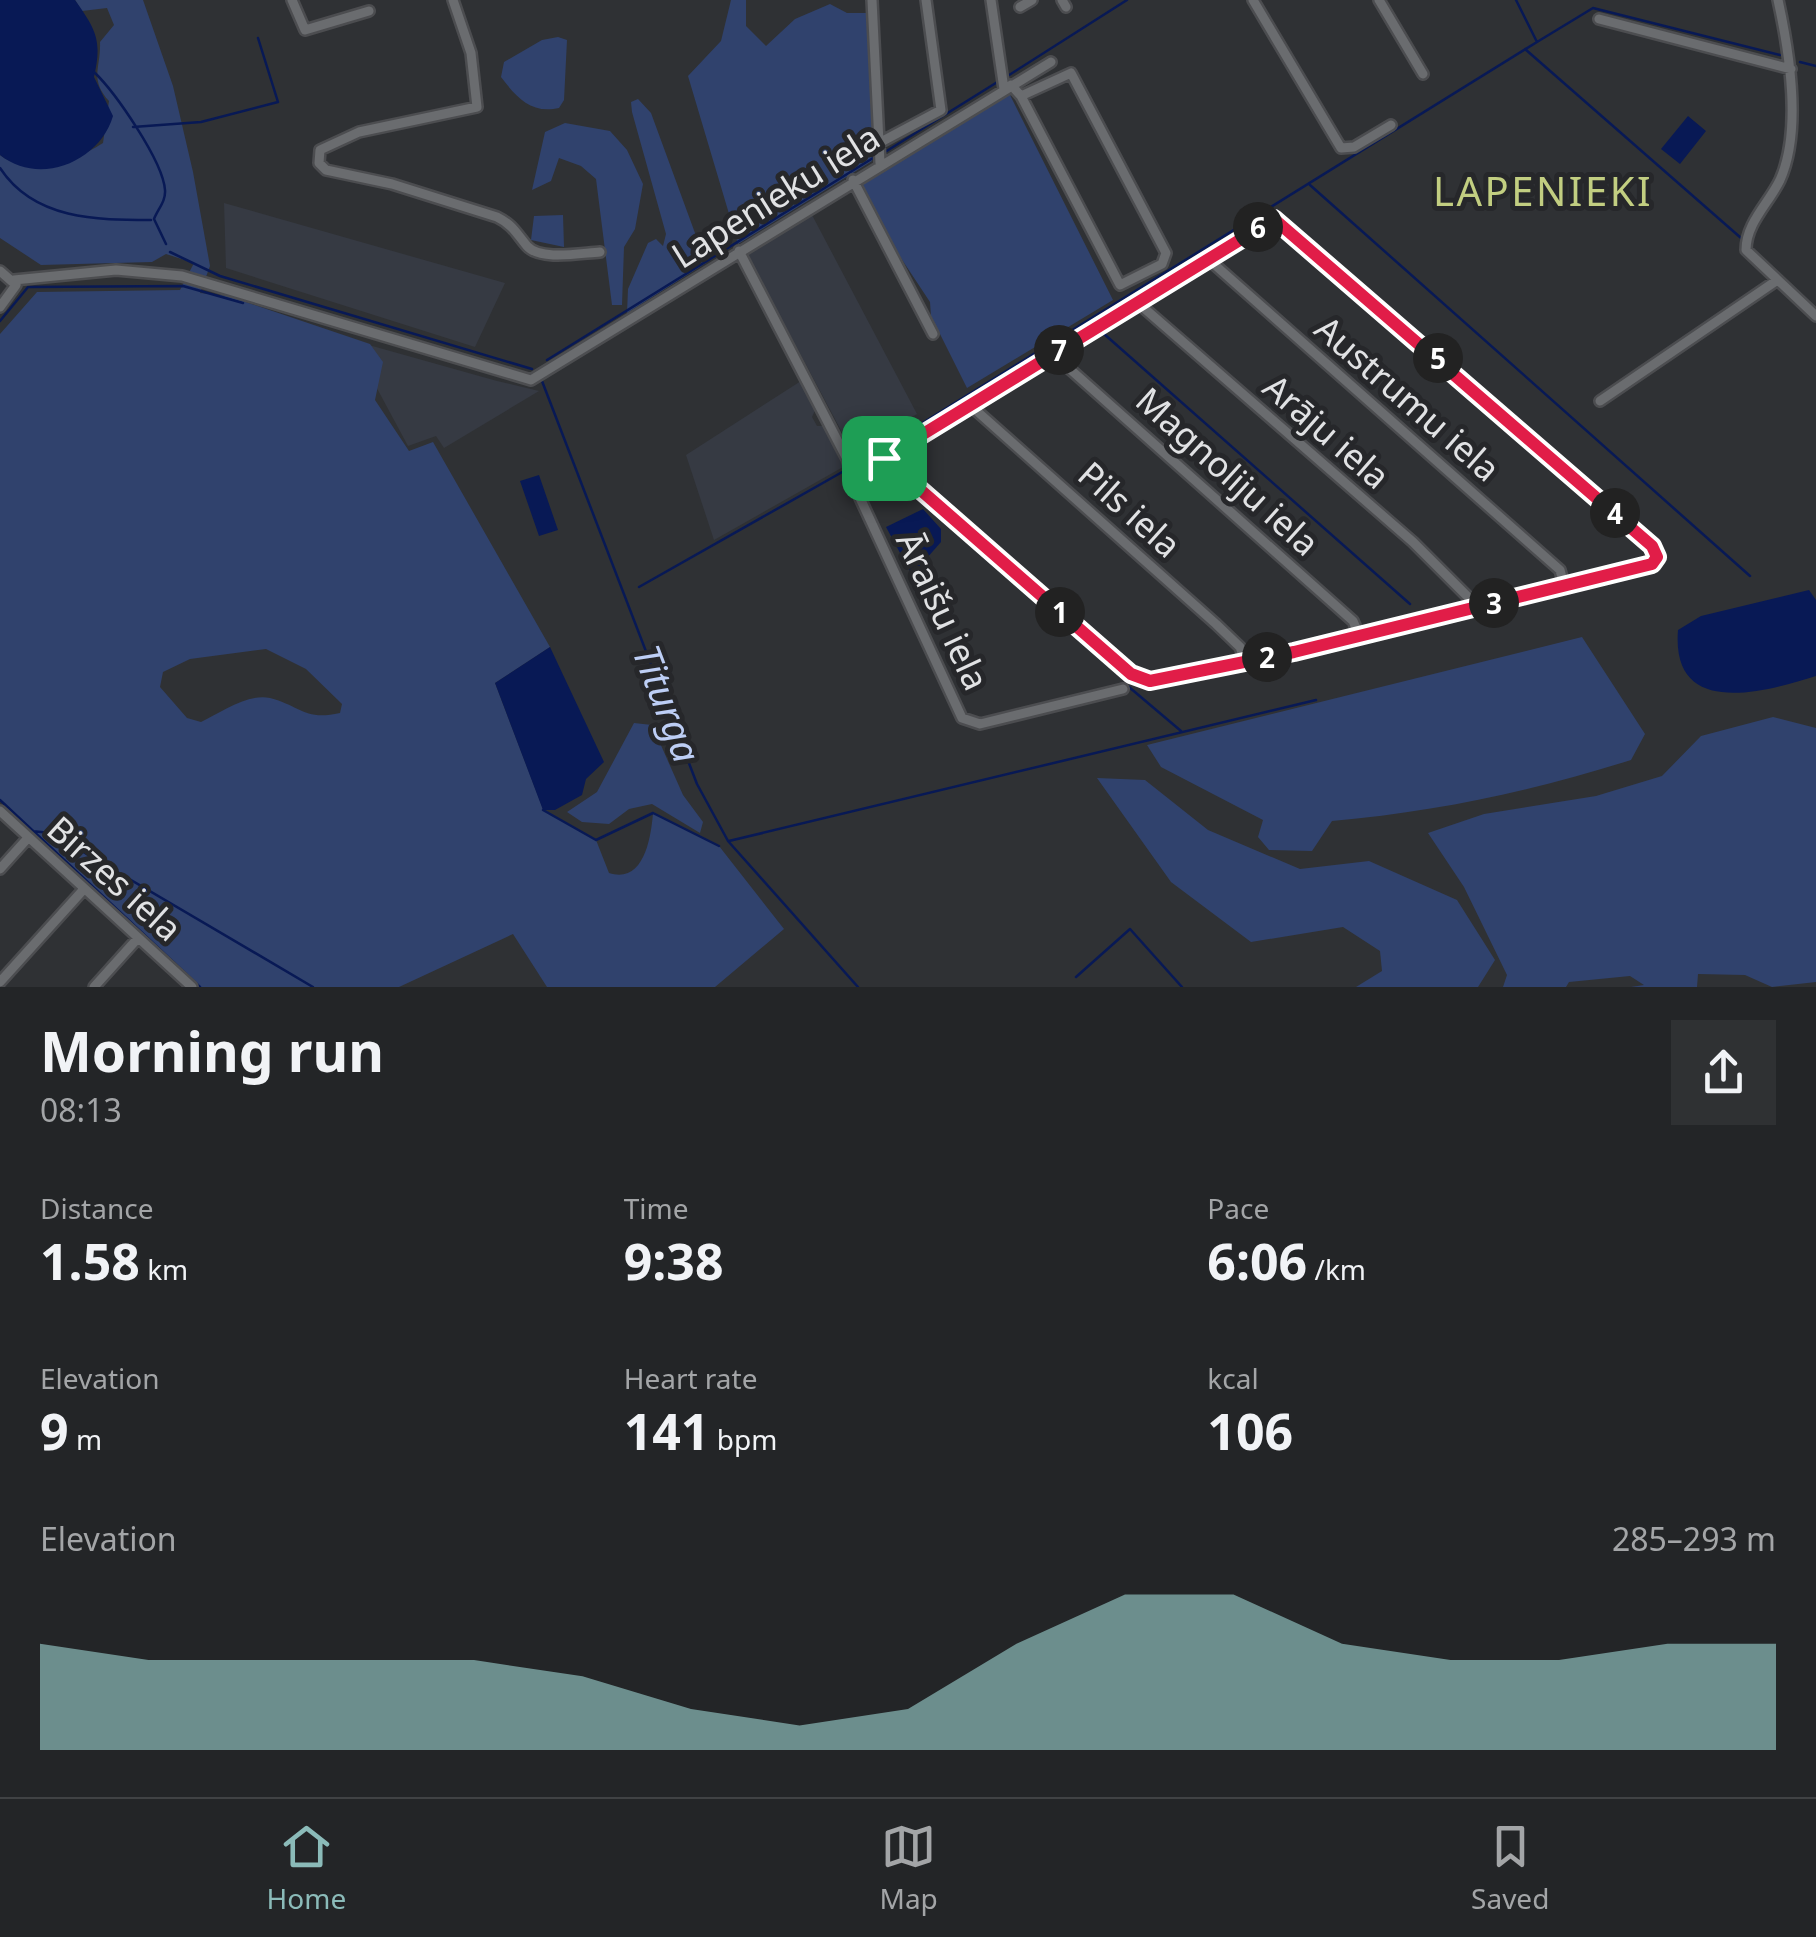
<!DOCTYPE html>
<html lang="en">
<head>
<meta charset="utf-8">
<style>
	:root { --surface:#232527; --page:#2f3133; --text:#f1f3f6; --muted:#a3a5a7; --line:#404244; --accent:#8bbbb9 }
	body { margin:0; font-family:"Noto Sans",sans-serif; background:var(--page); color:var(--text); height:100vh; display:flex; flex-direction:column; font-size:38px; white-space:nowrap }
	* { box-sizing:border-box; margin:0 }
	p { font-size:32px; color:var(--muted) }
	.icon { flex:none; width:55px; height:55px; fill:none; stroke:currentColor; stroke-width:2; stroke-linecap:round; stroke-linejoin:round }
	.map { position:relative; height:987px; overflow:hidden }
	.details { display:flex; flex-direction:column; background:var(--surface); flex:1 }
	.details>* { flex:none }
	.pin { position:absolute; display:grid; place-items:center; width:85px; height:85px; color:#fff; margin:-42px; border-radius:20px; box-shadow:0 5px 15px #0006 }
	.km { position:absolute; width:50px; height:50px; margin:-25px; border-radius:50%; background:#222; color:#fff; font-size:28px; line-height:50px; text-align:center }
	.round { display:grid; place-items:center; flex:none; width:105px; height:105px; border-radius:0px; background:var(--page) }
	.head { display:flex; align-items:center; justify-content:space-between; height:170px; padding:0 40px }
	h1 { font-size:55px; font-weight:700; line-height:75px }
	.stats { display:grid; grid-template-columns:repeat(3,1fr); gap:15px; height:170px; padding:10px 40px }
	.stats div { display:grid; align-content:center }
	.stats b { font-size:50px; font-weight:700 }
	.stats small { font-size:28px; font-weight:400 }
	.stats p { font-size:28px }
	.chart { height:280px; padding:20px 40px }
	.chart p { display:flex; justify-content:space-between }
	.chart svg { width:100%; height:180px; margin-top:10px; fill:var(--accent); opacity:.7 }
	.dock { display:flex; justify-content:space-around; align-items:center; height:140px; border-top:2px solid var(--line); background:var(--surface); font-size:28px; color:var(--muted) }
	.dock a { display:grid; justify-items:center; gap:5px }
	.dock .on { color:var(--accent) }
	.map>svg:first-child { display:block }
	.built { fill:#363a43 }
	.green { fill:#30426d; fill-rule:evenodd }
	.water { fill:#081955 }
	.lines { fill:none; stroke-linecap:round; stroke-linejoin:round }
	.stream { stroke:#081955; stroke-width:2.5 }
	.street-casing { stroke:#4c4d50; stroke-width:14 }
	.street { stroke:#6a6c6f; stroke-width:9 }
	.route-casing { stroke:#fff; stroke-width:20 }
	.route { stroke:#e11d48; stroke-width:12 }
	.labels { text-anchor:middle; stroke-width:10; stroke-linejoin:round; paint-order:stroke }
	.street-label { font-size:35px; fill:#e1e2e4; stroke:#26272a }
	.water-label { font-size:38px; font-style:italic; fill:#bdcef5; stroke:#26272a }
	.quarter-label { font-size:40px; letter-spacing:2.5px; fill:#c2ce81; stroke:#26272a }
</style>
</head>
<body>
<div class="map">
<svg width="1816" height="987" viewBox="0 0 1816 987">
	<rect width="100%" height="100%" fill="#2f3134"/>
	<path class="built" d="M 224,203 L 505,283 L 475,347 L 226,268 Z
		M 812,215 L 917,414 L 852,451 L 747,254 Z
		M 351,340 L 497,381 L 539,391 L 444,448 L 436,436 L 408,446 Z
		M 801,381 L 816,408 L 812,417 L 817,426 L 824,426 L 843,467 L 714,540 L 686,455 Z"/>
	<path class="green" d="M 75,0 L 143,0 L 173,86 L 193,172 L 210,266 L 200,293 L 228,296 L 370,344 L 383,362 L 375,400 L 409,451 L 433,442 L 550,647 L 495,683 L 543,809 L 596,840 L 609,873 C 644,884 651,838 653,813 L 719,846 L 784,929 L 715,987 L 547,987 L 513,934 L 399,987 L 200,987 L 0,800 L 0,334 L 37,292 L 180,290 L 194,263 L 166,254 L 152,262 L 41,265 L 0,238 L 0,155 C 26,176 77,160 103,143 L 109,101 C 89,79 101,68 100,42 L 114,25 L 107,8 L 82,11 ZM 266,649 L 306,669 L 342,704 L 340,713 C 304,721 301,706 270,698 C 248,693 220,713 201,722 L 187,718 L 160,687 L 163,672 L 190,659 Z
		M 731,0 L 746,0 L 746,26 L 766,46 L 795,19 L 830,4 L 847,13 L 866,13 L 873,84 L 872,161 L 738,244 L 688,76 L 721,41 Z
		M 558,37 L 567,40 L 564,100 L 559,108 C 531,114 517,98 501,77 L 504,62 L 542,40 Z
		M 1009,93 L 1113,300 L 967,388 L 931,316 L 930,302 L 879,225 L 862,183 Z
		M 638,99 L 651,113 L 706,263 L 627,313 L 628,289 L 648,243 L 656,239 L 663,246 L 666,234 L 632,112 L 631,102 Z
		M 565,123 L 610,131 L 627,150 L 643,184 L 635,229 L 624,247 L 622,305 L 612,305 L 596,179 L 581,166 L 559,158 L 551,181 L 532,190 L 545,132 Z
		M 563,215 L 564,247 L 531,240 L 534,216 Z
		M 1582,637 L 1645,734 L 1631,760 C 1533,791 1436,812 1332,821 L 1312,851 L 1269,850 L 1258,837 L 1263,820 L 1161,767 L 1147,745 Z
		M 1773,717 L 1816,728 L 1816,982 L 1772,987 L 1745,975 L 1698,974 L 1697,987 L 1631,987 L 1644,985 L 1630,976 L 1569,982 L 1566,987 L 1503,987 L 1507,975 L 1464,887 L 1428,833 L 1484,814 L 1596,796 L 1662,776 L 1701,736 Z
		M 634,723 L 652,725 L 683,795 L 703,822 L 700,833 L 652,804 L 629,809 L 609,824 L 582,822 L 567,812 L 597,792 Z
		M 1097,778 L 1145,780 L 1208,830 L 1300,869 L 1369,861 L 1457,900 L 1495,960 L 1478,987 L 1356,987 L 1382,971 L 1380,951 L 1343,927 L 1251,942 L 1171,882 Z"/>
	<path class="water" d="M 0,0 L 75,0 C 97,31 102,41 94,77 L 113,116 C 100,161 40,187 0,155 Z
		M 1688,116 L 1706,131 L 1680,164 L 1661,149 Z
		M 539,475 L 558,530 L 539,536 L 520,481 Z
		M 923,509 L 941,529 L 941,542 L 912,575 L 886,527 Z
		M 1809,590 L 1816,600 L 1816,676 C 1761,693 1671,718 1678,630 L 1701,616 Z
		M 550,647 L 604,762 L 586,779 L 582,795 L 555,810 L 543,810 L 495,683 Z"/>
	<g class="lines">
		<path class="stream" d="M 1537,42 L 1593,8 L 1780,55
			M 1525,49 L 1741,238
			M 1800,62 L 1816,66
			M 94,72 C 115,92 163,161 165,190 C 166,201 158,209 154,219 L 166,244
			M 1006,77 L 1127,0
			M 133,127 L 201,122 L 278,102 L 258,38
			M 885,152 L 999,81
			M 0,168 C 34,220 97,220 151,220
			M 1310,185 L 1750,576
			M 170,252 L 220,276 L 532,369
			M 0,321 L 28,287 L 183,286 L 243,303
			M 1103,333 L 1410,604
			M 547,360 L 873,158
			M 542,381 L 697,784 L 728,841 L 858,987
			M 858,463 L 1537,42 L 1516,0
			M 639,587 L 844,471
			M 1129,687 L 1181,731
			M 0,800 L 200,987
			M 543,810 L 596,840 L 653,813 L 719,846
			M 31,831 L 51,833 L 313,987
			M 729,841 L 1316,700
			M 1076,977 L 1130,929 L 1182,987"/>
		<g class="street-casing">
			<path id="street" d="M 292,0 L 305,30 L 369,11
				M 453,0 L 471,53 L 477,107 L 359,132 L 320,150 L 319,163 L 326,170 L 392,184 L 497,217 C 513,225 516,233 527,246 C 540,261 581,253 600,252
				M 872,0 L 880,163
				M 991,0 L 1004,89
				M 1062,0 L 1066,7
				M 1253,0 L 1341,148 L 1354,147 L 1391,125
				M 1379,0 L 1423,74
				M 1778,0 C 1789,50 1802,131 1780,180 C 1769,203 1746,223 1746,250 L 1816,316
				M 1020,7 L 1032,0
				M 1599,19 L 1791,69
				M 1011,85 L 1021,96 L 1120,285 L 1162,264 L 1166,253 L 1071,73 L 1021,96
				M 879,143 L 941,110 L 926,0
				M 853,180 L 933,334
				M 739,251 L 847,459 L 860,498 L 962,718 L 980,724 L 1123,689
				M 1207,258 L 1560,570 L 1564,585
				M 0,271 L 16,285 L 0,307
				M 14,280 L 116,270 L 182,276 L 531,380 L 1051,62
				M 1137,302 L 1413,542 L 1477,606
				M 1053,354 L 1353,621 L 1359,635
				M 1600,401 L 1776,281
				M 970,405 L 1216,624 L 1240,647 L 1245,661
				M 853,474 L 1275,219 L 1607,505 L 1652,546 L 1657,557 L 1644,567 L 1294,652 L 1150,681 L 1131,674 L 883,458
				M 0,811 L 192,987
				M 0,869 L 27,839
				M 0,982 L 84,889
				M 94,987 L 138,938"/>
		</g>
		<use href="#street" class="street"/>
	</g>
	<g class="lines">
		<g class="route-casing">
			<path id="route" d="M 1274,219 L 1652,546 L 1657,557 L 1652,564 L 1294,652 L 1150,681 L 1131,674 L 884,458 Z"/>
		</g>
		<use href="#route" class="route"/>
	</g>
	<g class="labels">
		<g class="street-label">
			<text transform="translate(776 197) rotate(-32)" y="12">Lapenieku iela</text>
			<text transform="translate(1407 399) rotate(41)" y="12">Austrumu iela</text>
			<text transform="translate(1326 432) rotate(41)" y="12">Arāju iela</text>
			<text transform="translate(1227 472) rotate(42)" y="12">Magnoliju iela</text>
			<text transform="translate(1129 510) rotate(42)" y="12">Pils iela</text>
			<text transform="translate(942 611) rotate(65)" y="12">Āraišu iela</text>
			<text transform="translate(114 879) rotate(42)" y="12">Birzes iela</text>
		</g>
		<g class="water-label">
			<text transform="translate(666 704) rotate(69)" y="13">Titurga</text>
		</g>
		<g class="quarter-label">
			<text x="1543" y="206">LAPENIEKI</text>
		</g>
	</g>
</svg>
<div class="pin" style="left:884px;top:458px;background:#1e9e55"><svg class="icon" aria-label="arrive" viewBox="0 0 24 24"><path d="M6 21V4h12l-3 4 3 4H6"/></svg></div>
<b class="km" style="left:1060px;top:612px">1</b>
<b class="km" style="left:1267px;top:657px">2</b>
<b class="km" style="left:1494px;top:603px">3</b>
<b class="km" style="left:1615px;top:513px">4</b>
<b class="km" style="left:1438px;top:358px">5</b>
<b class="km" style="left:1258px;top:227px">6</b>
<b class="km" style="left:1059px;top:350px">7</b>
</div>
<section class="details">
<div class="head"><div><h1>Morning run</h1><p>08:13</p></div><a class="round"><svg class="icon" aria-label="share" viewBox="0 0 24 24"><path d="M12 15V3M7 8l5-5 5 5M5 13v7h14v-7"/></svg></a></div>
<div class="stats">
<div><p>Distance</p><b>1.58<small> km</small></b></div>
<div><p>Time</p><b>9:38</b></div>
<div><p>Pace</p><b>6:06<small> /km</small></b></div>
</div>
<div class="stats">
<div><p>Elevation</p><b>9<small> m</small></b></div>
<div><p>Heart rate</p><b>141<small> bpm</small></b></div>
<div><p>kcal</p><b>106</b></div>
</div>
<div class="chart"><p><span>Elevation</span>285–293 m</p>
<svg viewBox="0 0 160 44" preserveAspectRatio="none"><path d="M0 44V18L10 22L20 22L30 22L40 22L50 26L60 34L70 38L80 34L90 18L100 6L110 6L120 18L130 22L140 22L150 18L160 18V44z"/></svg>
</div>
</section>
<nav class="dock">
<a class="on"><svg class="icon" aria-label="home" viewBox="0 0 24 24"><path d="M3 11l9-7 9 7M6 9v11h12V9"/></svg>Home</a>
<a><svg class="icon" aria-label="map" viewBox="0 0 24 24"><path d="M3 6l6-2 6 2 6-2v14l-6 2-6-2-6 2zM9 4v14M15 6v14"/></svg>Map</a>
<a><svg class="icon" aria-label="saved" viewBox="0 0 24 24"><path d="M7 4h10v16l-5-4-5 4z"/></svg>Saved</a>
</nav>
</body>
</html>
